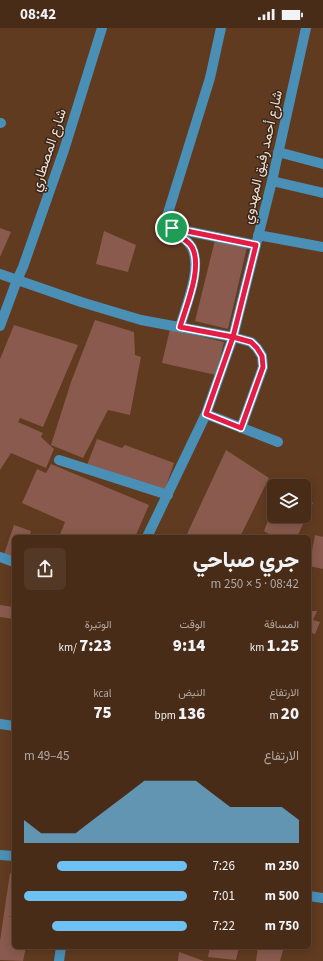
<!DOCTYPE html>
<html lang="ar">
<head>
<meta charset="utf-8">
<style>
	:root { --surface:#482c18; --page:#523825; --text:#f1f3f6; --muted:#b1a7a2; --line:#604837; --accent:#6dc2f3 }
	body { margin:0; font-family:"Source Sans 3",Vazirmatn,sans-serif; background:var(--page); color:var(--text); direction:rtl; height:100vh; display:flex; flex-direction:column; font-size:15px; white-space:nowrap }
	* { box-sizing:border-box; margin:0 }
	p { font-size:13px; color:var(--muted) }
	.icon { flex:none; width:22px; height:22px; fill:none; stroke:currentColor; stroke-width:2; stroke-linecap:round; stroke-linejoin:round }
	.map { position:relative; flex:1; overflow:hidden; direction:ltr }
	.drawer { position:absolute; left:12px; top:507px; width:299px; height:414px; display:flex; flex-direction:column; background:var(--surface); border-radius:6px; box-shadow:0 2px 10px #0003,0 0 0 1px var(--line); direction:rtl }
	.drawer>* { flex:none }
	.buttons { position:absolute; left:267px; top:451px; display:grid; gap:8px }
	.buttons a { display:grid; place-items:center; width:44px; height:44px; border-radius:6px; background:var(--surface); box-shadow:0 2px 10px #0003,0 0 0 1px var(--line); font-size:20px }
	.pin { position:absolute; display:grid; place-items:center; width:34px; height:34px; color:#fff; margin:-17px; border:2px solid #fff; border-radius:50%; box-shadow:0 1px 4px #0007 }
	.round { display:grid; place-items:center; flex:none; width:42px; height:42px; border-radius:6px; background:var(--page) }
	.headline { display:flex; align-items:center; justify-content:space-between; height:68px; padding:0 12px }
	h1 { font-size:22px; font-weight:800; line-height:30px }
	.metrics { display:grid; grid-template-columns:repeat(3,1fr); gap:6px; height:68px; padding:4px 12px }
	.metrics div { display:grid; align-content:center }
	.metrics b { font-size:17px; font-weight:800 }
	.metrics small { font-size:11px; font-weight:400 }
	.metrics p { font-size:11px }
	.chart { height:112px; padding:8px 12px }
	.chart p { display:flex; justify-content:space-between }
	.chart svg { width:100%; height:72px; margin-top:4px; fill:var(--accent); opacity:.7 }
	ul { padding:0 12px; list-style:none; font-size:13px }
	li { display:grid; grid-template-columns:64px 48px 1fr; align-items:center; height:30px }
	li i { height:10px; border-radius:5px; background:var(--accent) }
	.status { display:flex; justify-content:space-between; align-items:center; height:28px; padding:0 20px; background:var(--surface); direction:ltr }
	.status svg { height:11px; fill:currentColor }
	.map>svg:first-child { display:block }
	.building { fill:#895a4d }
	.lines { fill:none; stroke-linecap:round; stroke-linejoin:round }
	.minor { stroke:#4a8fb6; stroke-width:10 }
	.route-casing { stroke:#fff; stroke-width:8 }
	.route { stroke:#e11d48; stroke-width:5 }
	.labels { text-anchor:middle; stroke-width:3; stroke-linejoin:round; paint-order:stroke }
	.street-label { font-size:14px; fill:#f6dfcf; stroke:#38271b }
</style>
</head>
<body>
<div class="status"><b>08:42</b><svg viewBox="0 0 49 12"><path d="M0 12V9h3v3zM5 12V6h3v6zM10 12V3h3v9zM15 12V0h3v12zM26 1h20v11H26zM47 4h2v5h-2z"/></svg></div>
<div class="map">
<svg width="323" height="933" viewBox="0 0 323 933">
	<rect width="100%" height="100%" fill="#603b20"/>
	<path class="building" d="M 0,200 L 11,204 L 0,229 Z
		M 104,203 L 136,217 L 128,244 L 96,236 Z
		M 215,212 L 247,219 L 228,301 L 195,293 Z
		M 95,292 L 134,304 L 135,327 L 141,329 L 130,387 L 108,382 L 83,430 L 51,417 L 71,354 Z
		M 14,297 L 78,317 L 43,399 L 20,390 L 18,394 L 43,405 L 41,409 L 54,421 L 46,440 L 11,425 L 0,442 L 0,331 Z
		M 170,301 L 224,314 L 216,347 L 162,335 Z
		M 97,411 L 122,420 L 125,417 L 174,435 L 164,464 L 87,437 Z
		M 226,422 L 269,450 L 240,509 L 196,509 L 187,506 Z
		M 51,436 L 149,477 L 135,509 L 59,509 L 65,494 L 22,475 L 37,441 L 46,445 Z
		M 283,452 L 291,458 L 281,458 Z
		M 304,468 L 313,475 L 297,509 L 274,509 L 264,503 L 274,477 L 274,488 L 304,488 Z
		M 14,497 L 31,503 L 29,509 L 14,509 L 14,532 L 3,529 Z
		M 315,507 L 323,509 L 323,541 L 309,538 Z
		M 0,577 L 14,579 L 14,591 L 0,589 Z
		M 309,583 L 317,583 L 313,592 L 320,594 L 315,606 L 309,604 Z
		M 10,845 L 14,847 L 14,889 L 7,888 L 14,890 L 14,919 L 26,919 L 23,933 L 0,932 L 0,913 Z
		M 210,919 L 239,919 L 236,932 L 208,929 Z
		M 258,919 L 284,919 L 280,933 L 256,933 Z
		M 179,924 L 204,933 L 178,933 Z"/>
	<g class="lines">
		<path class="minor" d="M 0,95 L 1,95
			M 278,124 L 323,136
			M 272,153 L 323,165
			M 172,200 L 256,217
			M 258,207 L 323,219
			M 0,246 L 81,274 L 141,292 L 233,309 L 251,314 L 257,320 L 262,328 L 263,339 L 241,400
			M 0,298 L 17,252 L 23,239 L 64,122 L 102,0
			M 180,299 C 186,277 202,241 192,220 C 184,204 171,212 168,185 L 210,50 L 221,0
			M 206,386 L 278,414
			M 59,432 L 168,467
			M 147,509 L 206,386 L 233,309 L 272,153 L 306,0
			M 0,529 L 14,534
			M 0,696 L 14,698
			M 0,827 L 14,828
			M 309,868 L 323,870
			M 59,933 L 61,919"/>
	</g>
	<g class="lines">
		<g class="route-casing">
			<path id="route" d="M 172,200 C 176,208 187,211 192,219 C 203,240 186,278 180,299 L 233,309 L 206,386 L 241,400 L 263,339 L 262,328 L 257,320 L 251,314 L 233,309 L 256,217 L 172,200"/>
		</g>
		<use href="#route" class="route"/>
	</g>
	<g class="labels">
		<g class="street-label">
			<text transform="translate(48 122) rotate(-72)" y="5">شارع المصطاري</text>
			<text transform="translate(262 129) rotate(-77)" y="5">شارع أحمد رفيق المهدوي</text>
		</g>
	</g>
</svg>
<div class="buttons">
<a><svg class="icon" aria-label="layers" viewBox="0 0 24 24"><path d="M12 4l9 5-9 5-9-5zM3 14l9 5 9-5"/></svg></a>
</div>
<div class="pin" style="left:172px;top:200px;background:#1e9e55"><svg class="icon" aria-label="arrive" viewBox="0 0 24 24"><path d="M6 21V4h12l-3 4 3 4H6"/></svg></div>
<section class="drawer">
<div class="headline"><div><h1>جري صباحي</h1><p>08:42 · 5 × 250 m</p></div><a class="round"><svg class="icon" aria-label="share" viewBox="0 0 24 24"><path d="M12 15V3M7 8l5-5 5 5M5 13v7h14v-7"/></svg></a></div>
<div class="metrics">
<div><p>المسافة</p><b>1.25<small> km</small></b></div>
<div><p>الوقت</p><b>9:14</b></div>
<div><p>الوتيرة</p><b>7:23<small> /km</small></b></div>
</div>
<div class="metrics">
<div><p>الارتفاع</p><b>20<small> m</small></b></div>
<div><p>النبض</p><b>136<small> bpm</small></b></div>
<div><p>kcal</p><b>75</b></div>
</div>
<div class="chart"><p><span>الارتفاع</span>45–49 m</p>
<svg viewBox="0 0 160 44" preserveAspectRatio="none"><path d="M0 44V30L10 38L20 38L30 38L40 30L50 22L60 14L70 6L80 6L90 6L100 6L110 14L120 22L130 22L140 22L150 22L160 30V44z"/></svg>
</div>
<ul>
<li><b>250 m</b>7:26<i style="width:80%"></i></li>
<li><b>500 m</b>7:01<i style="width:100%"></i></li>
<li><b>750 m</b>7:22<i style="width:83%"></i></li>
</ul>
</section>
</div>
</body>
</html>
